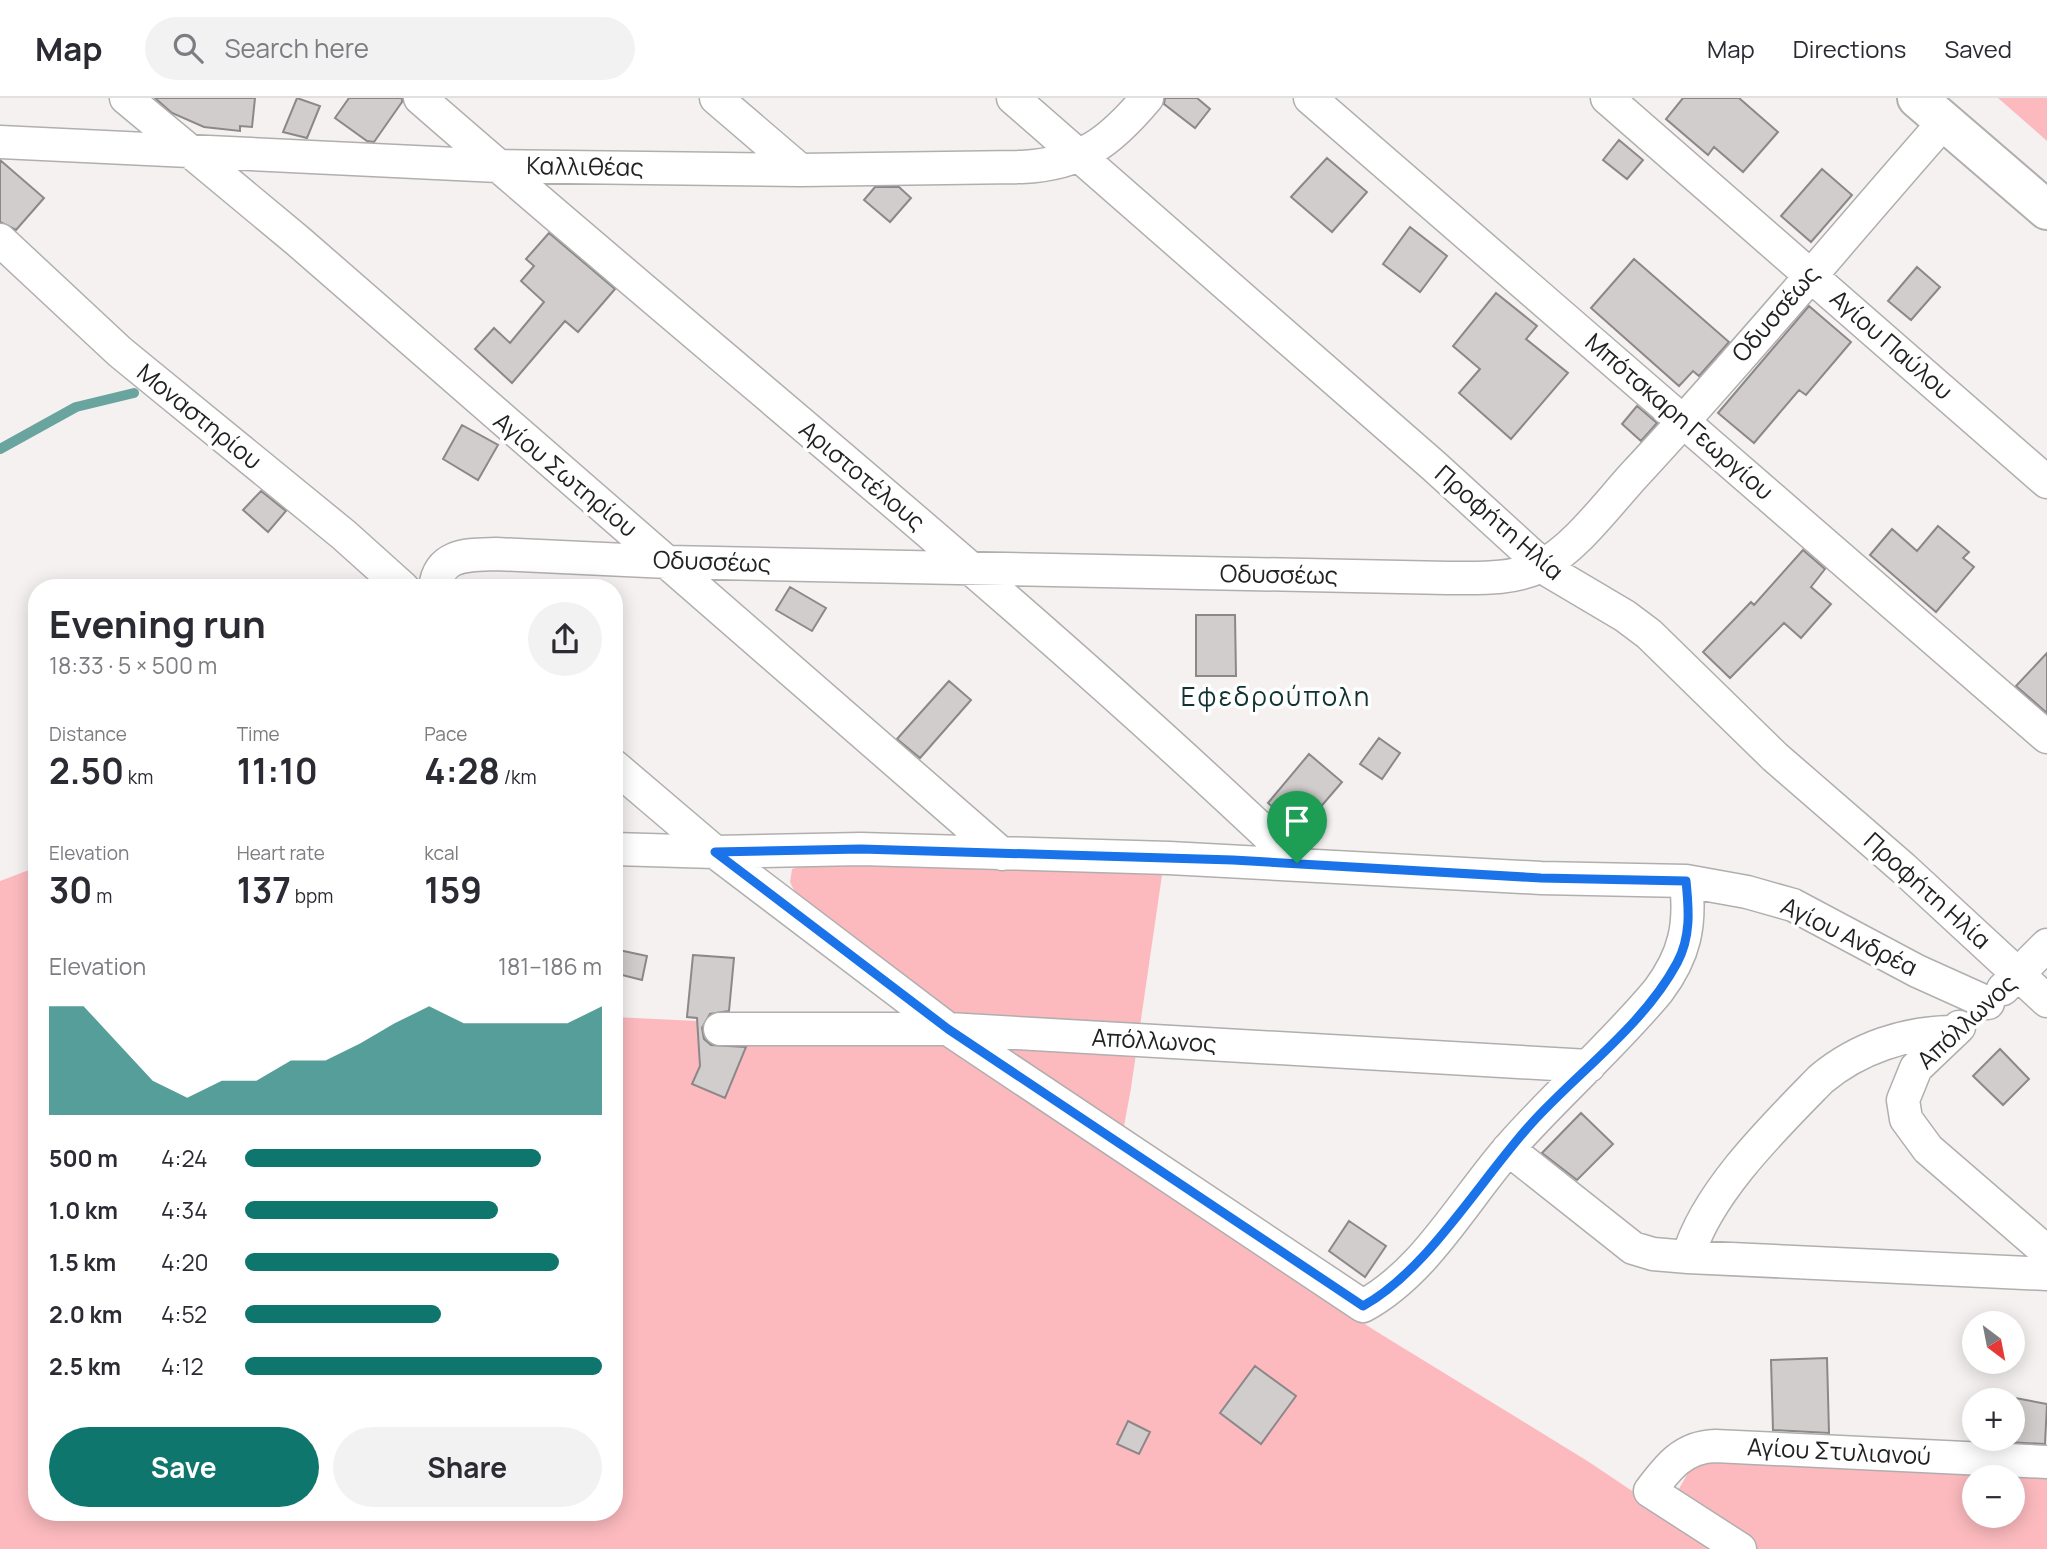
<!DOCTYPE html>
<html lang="en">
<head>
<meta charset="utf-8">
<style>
	:root { --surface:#fff; --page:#f2f2f3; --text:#2b2b33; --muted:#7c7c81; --line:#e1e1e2; --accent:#0f766e }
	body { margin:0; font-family:Manrope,sans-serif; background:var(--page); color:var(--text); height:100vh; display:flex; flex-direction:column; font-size:26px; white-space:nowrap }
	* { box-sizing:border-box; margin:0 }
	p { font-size:23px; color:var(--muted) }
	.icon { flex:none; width:38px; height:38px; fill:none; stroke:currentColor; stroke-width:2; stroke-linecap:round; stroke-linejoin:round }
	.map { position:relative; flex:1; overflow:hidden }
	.sheet { position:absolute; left:28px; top:481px; width:595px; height:942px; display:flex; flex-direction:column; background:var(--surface); border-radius:28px; box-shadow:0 4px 18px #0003 }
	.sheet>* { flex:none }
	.needle { width:46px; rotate:148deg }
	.fabs { position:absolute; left:1962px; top:1213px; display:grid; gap:14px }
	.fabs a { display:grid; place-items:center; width:63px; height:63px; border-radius:50%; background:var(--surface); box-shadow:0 4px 18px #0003; font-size:35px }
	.pin { position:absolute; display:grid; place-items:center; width:60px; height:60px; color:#fff; margin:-72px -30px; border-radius:50% 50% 50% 0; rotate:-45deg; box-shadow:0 0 7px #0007 }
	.pin .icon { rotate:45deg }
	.round { display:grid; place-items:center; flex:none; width:74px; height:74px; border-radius:37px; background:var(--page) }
	.summary { display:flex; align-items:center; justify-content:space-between; height:119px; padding:0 21px }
	h1 { font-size:38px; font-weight:700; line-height:52px }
	.metrics { display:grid; grid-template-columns:repeat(3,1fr); gap:10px; height:119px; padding:7px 21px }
	.metrics div { display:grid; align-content:center }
	.metrics b { font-size:35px; font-weight:700 }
	.metrics small { font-size:19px; font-weight:400 }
	.metrics p { font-size:19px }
	.chart { height:196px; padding:14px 21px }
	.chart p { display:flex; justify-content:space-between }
	.chart svg { width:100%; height:126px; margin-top:7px; fill:var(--accent); opacity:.7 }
	.action { display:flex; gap:14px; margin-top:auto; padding:14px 21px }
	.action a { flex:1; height:80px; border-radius:42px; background:var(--accent); color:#fff; font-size:28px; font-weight:700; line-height:80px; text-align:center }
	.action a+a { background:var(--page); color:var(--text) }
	ul { padding:0 21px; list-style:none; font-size:23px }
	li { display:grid; grid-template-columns:112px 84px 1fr; align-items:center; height:52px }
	li i { height:18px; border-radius:9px; background:var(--accent) }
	header { display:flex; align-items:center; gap:42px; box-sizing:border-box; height:98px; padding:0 35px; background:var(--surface); border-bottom:2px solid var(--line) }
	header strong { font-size:33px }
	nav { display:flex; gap:38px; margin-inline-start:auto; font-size:24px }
	.search { width:490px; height:63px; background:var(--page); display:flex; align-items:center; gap:18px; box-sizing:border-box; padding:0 24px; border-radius:38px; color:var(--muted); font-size:26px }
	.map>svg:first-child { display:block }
	.green { fill:#fcbabe; fill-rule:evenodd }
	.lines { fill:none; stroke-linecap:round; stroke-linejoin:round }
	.stream { stroke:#69a49f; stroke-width:10 }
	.building { fill:#d1cdcd; stroke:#8c8889; stroke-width:2 }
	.minor-casing { stroke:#b1aeae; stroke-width:35 }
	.tertiary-casing { stroke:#b1aeae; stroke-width:42 }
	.minor { stroke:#fff; stroke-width:32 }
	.tertiary { stroke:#fff; stroke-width:38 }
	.route-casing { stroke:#fff; stroke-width:14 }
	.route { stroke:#1a73e8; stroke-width:9 }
	.labels { text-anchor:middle; stroke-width:7; stroke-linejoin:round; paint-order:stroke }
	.street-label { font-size:24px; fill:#232222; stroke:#fff }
	.neighbourhood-label { font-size:26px; letter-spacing:2px; fill:#113432; stroke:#fff }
</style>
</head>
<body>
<header>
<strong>Map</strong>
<div class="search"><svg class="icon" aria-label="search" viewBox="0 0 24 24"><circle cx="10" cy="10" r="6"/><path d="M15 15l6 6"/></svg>Search here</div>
<nav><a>Map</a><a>Directions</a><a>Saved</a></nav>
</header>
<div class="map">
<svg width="2047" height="1451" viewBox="0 0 2047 1451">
	<rect width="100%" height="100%" fill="#f5f1f1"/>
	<path class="green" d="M 1998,0 L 2047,0 L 2047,43 Z
		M 816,764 L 1162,777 L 1131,990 L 1118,1061 L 1374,1232 L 1589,1364 L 1665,1415 L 1700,1354 L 2047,1375 L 2047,1451 L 0,1451 L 0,783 L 37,769 L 37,1414 L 614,1414 L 614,919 L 719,924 L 991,946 L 799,803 L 790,784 L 792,771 ZM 1974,1379 L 2012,1379 L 2012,1418 L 1974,1418 Z"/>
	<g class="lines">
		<path class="stream" d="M 0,351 L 76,309 L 134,295"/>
	</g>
	<path class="building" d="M 155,0 L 255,0 L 252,29 L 240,28 L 240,33 L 204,29 L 172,15 Z
		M 297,0 L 320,8 L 307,40 L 283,34 Z
		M 349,0 L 402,0 L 402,4 L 374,44 L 367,43 L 335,20 Z
		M 1165,0 L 1197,0 L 1210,11 L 1195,30 L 1164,6 Z
		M 1683,0 L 1739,0 L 1778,34 L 1743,74 L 1714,49 L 1708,57 L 1666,21 Z
		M 1619,42 L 1643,62 L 1627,81 L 1603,62 Z
		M 1327,60 L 1367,94 L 1332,134 L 1291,99 Z
		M 0,62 L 44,100 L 16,132 L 0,124 Z
		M 1822,71 L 1852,97 L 1811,144 L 1781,118 Z
		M 875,89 L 899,89 L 911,100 L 890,124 L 864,102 Z
		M 1410,129 L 1447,158 L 1420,194 L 1383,166 Z
		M 549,135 L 615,191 L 578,234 L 565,223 L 512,285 L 475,251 L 494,230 L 510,245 L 544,204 L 521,183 L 534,168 L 526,161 Z
		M 1634,161 L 1729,244 L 1699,278 L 1693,273 L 1679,288 L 1591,210 Z
		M 1917,169 L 1940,189 L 1911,222 L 1888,203 Z
		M 1496,195 L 1537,228 L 1526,241 L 1568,275 L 1511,341 L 1459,295 L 1480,271 L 1453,248 Z
		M 1809,208 L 1851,244 L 1806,297 L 1799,292 L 1754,345 L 1718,315 Z
		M 1637,308 L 1657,325 L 1641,343 L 1622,326 Z
		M 462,327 L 498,347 L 478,382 L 443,361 Z
		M 261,393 L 286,413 L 268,434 L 243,412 Z
		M 1938,428 L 1969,454 L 1963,460 L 1974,469 L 1936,514 L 1870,457 L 1892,431 L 1917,453 Z
		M 1803,452 L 1825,471 L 1811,489 L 1831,506 L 1801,540 L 1784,525 L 1730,580 L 1703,554 L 1751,504 L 1754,507 Z
		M 790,489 L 826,510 L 812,533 L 776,512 Z
		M 1196,517 L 1235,517 L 1236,578 L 1196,578 Z
		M 2047,555 L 2047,615 L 2016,588 Z
		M 949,583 L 971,602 L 920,660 L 897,641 Z
		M 1379,640 L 1400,655 L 1382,681 L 1360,666 Z
		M 1309,656 L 1342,684 L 1300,733 L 1268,705 Z
		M 614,851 L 647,858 L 642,882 L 614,875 Z
		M 693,857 L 734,860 L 729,913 L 710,916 L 702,930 L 704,941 L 711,947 L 746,949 L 725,1000 L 692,986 L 700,968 L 697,920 L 687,919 Z
		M 2000,951 L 2029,981 L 2003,1007 L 1973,978 Z
		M 1581,1015 L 1613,1046 L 1577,1082 L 1542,1055 Z
		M 1349,1123 L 1386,1148 L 1365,1179 L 1329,1153 Z
		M 1827,1260 L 1829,1335 L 1773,1332 L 1771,1262 Z
		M 1255,1268 L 1296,1298 L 1261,1346 L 1220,1315 Z
		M 1994,1296 L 2047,1306 L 2045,1346 L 1985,1343 L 2012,1340 L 2012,1302 L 1993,1302 Z
		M 1128,1323 L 1150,1334 L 1139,1356 L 1117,1346 Z"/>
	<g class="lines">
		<g class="minor-casing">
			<path id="minor" d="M 126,0 L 298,143 L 1002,756
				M 420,0 C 712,255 1016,497 1297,765
				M 716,0 L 800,72
				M 1013,0 L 1434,368 L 1549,473 L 1625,518 L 1649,536 L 1775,659 L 1903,770 L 2047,903
				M 1310,0 L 2047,639
				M 1607,0 L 2047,384
				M 0,44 L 498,68 L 800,72 L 1022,69 C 1082,66 1110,44 1147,0
				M 0,142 L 120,254 L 344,437 L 403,490
				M 435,490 C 439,455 468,457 496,456 L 668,464 L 1448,480 C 1480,480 1512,482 1541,468 C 1575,451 1610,403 1636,375 C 1742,261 1841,141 1944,24
				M 614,668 L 715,754 L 948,931 L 1363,1208 C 1426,1174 1464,1101 1511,1048 C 1558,995 1612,948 1658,893 C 1685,857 1691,827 1686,783
				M 614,751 L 715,754 L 861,751 L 1169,760 L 1541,780 L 1686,783 L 1747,794 L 1793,807 L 1917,873 L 1988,905
				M 2003,891 L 2047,847
				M 1959,929 L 1916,970 L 1903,1002 L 1906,1021 L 1928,1051 L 2047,1154
				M 720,931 L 948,931 L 1589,968
				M 1508,1051 L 1633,1150 L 1653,1156 L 1688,1159 C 1706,1095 1775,1028 1821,981 C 1858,950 1906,934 1954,934
				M 1688,1159 L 2047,1176
				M 1740,1451 L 1650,1393 C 1668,1369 1683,1349 1715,1348 L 2047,1364"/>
		</g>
		<g class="tertiary-casing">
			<path id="tertiary" d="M 1917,0 L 2047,112"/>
		</g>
		<use href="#minor" class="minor"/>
		<use href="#tertiary" class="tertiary"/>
	</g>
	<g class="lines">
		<g class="route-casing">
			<path id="route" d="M 861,751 L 1233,762 L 1541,780 L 1686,783 C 1689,812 1691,839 1677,865 C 1643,928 1578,974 1531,1026 C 1481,1081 1427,1173 1363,1208 L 948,931 L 715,754 Z"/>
		</g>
		<use href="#route" class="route"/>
	</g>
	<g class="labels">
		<g class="street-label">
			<text transform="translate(585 69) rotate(1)" y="8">Καλλιθέας</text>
			<text transform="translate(1776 216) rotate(-49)" y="8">Οδυσσέως</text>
			<text transform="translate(1891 247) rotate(41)" y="8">Αγίου Παύλου</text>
			<text transform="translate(199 319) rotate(39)" y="8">Μοναστηρίου</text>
			<text transform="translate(1679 319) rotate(41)" y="8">Μπότσκαρη Γεωργίου</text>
			<text transform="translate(565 377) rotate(40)" y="8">Αγίου Σωτηρίου</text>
			<text transform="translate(862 378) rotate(40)" y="8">Αριστοτέλους</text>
			<text transform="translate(1499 425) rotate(41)" y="8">Προφήτη Ηλία</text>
			<text transform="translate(712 464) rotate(2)" y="8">Οδυσσέως</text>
			<text transform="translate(1279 477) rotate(1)" y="8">Οδυσσέως</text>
			<text transform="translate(1927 793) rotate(42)" y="8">Προφήτη Ηλία</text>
			<text transform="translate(1849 839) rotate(26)" y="8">Αγίου Ανδρέα</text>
			<text transform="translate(1967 924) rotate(-43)" y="8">Απόλλωνος</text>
			<text transform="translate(1154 943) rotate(3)" y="8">Απόλλωνος</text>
			<text transform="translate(1839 1354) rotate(3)" y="8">Αγίου Στυλιανού</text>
		</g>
		<g class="neighbourhood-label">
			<text x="1276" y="608">Εφεδρούπολη</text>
		</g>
	</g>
</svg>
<div class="fabs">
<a><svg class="needle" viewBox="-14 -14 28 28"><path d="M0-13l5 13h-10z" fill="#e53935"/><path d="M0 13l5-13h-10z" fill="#7c7c81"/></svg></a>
<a>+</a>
<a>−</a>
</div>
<div class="pin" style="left:1297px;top:765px;background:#1e9e55"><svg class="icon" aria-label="arrive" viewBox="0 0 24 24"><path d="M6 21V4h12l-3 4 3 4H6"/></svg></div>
<section class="sheet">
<div class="summary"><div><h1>Evening run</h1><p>18:33 · 5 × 500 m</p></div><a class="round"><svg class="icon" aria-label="share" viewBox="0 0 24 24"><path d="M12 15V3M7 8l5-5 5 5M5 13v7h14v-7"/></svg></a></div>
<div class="metrics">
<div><p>Distance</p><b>2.50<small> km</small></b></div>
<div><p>Time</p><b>11:10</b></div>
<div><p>Pace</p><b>4:28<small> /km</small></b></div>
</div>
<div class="metrics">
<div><p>Elevation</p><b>30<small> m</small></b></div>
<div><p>Heart rate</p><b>137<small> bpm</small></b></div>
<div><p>kcal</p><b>159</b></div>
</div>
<div class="chart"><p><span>Elevation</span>181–186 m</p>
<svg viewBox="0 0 160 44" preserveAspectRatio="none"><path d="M0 44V6L10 6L20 19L30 32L40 38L50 32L60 32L70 25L80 25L90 19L100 12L110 6L120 12L130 12L140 12L150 12L160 6V44z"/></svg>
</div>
<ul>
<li><b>500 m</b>4:24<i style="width:83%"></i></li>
<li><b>1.0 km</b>4:34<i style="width:71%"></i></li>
<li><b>1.5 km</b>4:20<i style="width:88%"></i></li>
<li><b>2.0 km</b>4:52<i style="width:55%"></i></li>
<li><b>2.5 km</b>4:12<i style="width:100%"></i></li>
</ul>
<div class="action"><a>Save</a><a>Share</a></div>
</section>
</div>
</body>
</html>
